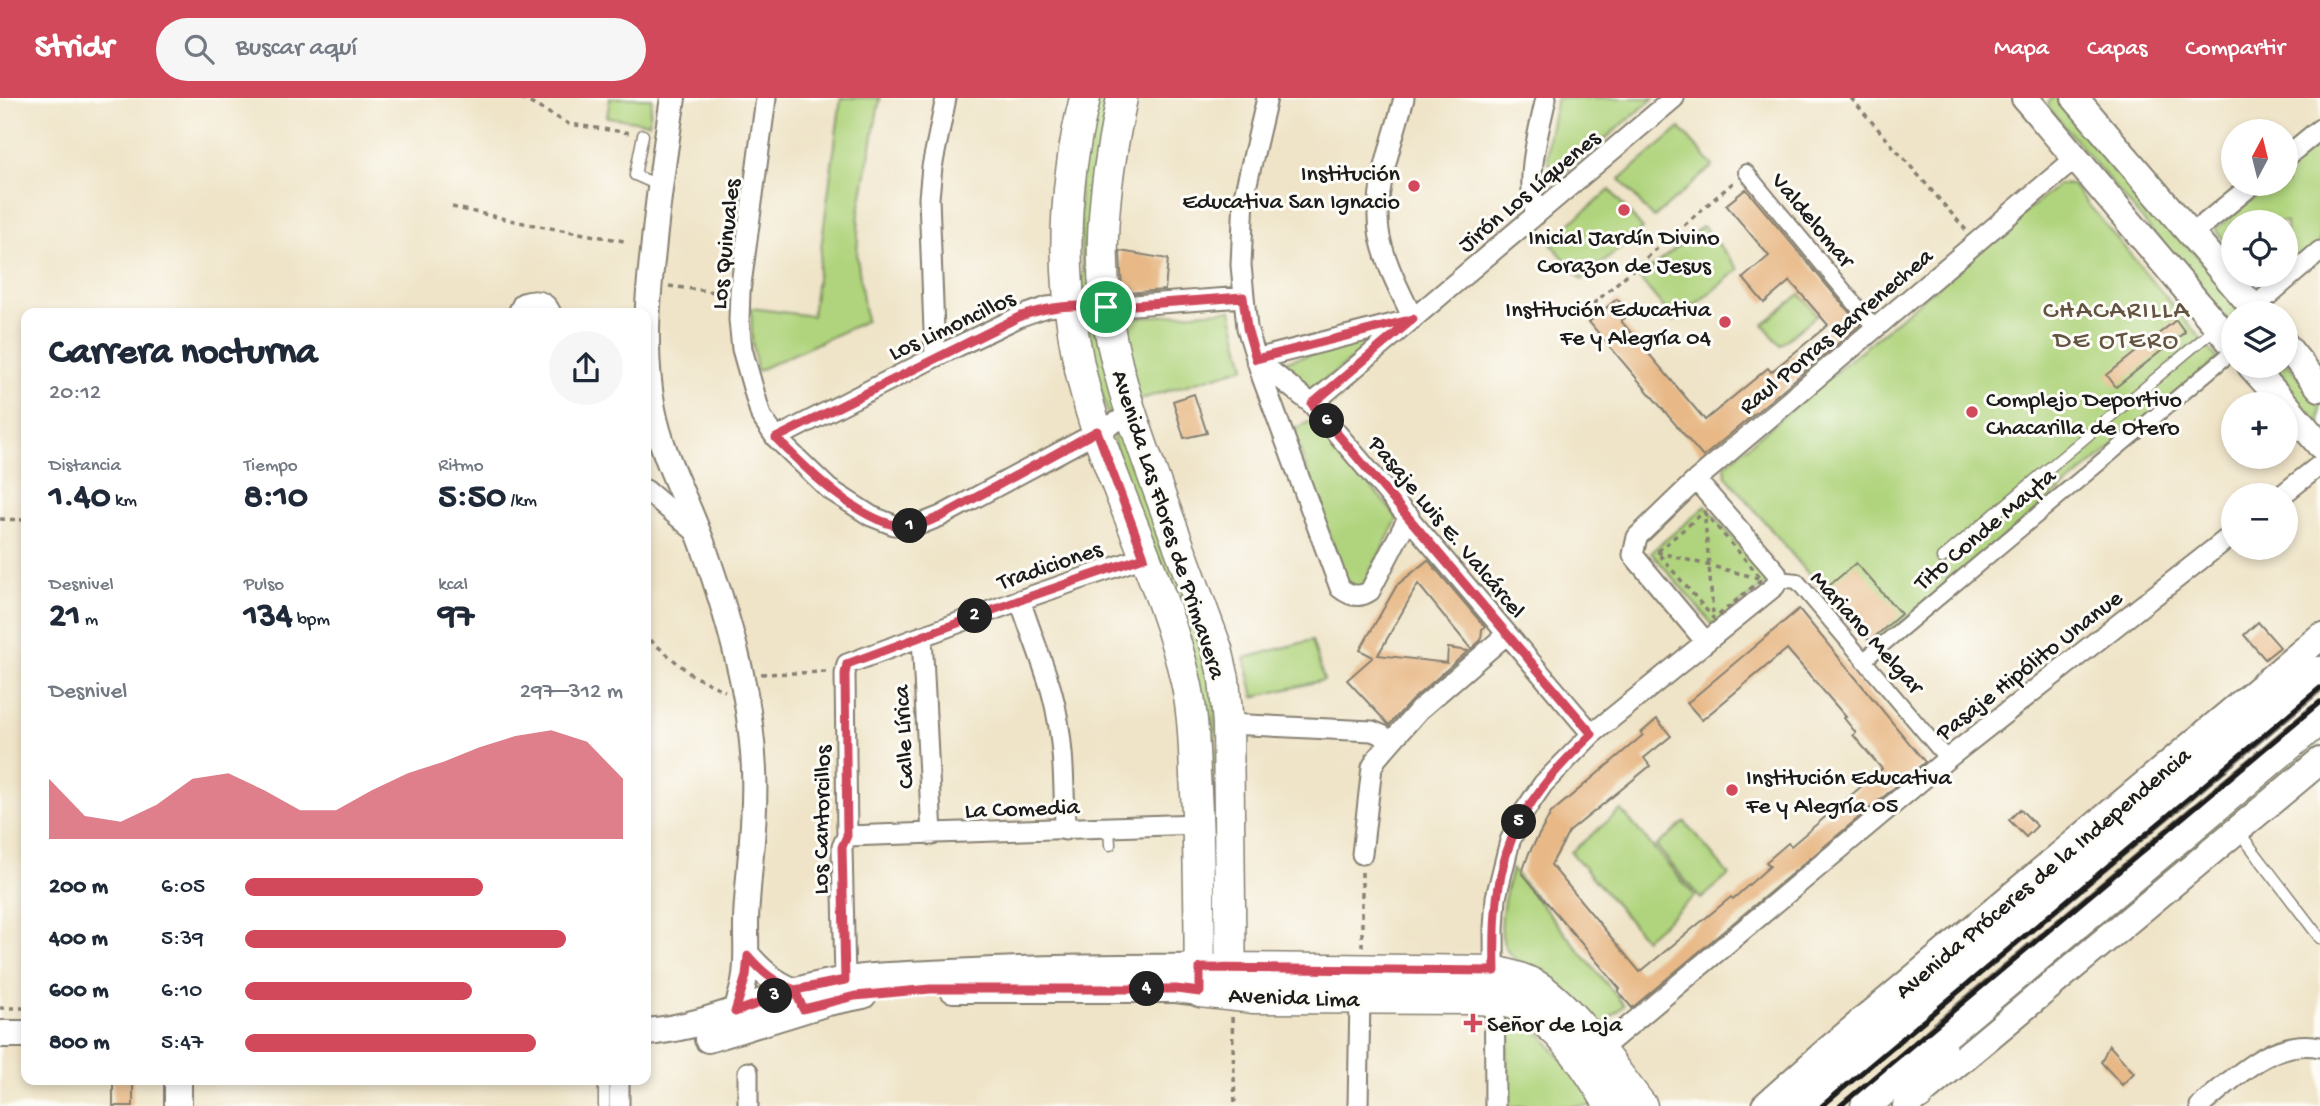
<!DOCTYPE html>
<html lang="es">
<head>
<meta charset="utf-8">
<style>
	:root { --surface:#fff; --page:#f6f6f7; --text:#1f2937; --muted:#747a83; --accent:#d1495b }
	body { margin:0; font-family:"Gochi Hand",sans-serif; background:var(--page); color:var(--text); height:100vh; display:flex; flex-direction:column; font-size:26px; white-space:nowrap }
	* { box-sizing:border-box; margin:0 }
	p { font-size:23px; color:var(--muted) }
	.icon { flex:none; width:38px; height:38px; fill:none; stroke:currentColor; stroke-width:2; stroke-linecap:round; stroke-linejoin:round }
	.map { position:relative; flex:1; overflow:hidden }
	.drawer { position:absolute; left:21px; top:210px; width:630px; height:777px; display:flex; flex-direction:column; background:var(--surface); border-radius:14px; box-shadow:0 4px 10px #0003 }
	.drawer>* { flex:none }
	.needle { width:46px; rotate:7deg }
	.controls { position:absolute; left:2221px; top:21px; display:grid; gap:14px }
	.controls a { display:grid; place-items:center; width:77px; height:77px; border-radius:50%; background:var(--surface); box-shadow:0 4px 10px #0003; font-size:35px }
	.pin { position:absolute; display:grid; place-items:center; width:60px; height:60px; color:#fff; margin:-30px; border:4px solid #fff; border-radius:50%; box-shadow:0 2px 7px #0007 }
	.km { position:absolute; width:35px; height:35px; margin:-18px; border-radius:50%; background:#222; color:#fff; font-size:19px; line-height:35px; text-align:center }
	.round { display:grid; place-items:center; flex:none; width:74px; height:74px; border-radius:37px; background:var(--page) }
	.head { display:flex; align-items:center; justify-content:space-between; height:119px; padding:0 28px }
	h1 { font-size:38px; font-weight:700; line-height:52px }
	.metrics { display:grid; grid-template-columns:repeat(3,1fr); gap:10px; height:119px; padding:7px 28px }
	.metrics div { display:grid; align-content:center }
	.metrics b { font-size:35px; font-weight:700 }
	.metrics small { font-size:19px; font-weight:400 }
	.metrics p { font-size:19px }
	.chart { height:196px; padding:14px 28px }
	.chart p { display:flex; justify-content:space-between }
	.chart svg { width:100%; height:126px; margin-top:7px; fill:var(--accent); opacity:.7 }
	ul { padding:0 28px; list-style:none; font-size:23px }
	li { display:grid; grid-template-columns:112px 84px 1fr; align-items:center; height:52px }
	li i { height:18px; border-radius:9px; background:var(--accent) }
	header { display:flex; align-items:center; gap:42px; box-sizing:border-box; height:98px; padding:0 35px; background:var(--accent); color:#fff }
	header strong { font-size:33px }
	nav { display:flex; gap:38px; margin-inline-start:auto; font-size:24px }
	.search { width:490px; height:63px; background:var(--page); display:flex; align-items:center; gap:18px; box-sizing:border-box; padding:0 24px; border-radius:38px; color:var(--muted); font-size:26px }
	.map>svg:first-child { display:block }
	.green { fill:#b0d47d; stroke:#66784c; stroke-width:2 }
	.building { fill:#e8b987 }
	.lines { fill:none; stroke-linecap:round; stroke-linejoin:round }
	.service-casing { stroke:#868072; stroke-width:13 }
	.pedestrian-casing { stroke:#868072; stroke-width:18 }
	.minor-casing { stroke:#868072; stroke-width:23 }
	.tertiary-casing { stroke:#868072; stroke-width:28 }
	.secondary-casing { stroke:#868072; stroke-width:30 }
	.primary-casing { stroke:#868072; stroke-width:33 }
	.path { stroke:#868072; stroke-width:3.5; stroke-dasharray:5 5; stroke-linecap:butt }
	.service { stroke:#fff; stroke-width:10 }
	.pedestrian { stroke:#fff; stroke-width:14 }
	.minor { stroke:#fff; stroke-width:19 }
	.tertiary { stroke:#fff; stroke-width:24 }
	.secondary { stroke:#fff; stroke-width:26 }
	.primary { stroke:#fff; stroke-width:30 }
	.rail { stroke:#1c1c1c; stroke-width:5 }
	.route-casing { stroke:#fff; stroke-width:14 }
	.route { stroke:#d1495b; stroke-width:9 }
	.poi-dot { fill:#d1495b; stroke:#fdfcf7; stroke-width:2.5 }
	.labels { text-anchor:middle; stroke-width:6; stroke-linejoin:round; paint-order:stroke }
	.poi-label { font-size:24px; fill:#1c1c1c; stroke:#fdfcf7; text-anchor:start }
	.street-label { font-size:24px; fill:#1c1c1c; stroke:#fdfcf7 }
	.neighbourhood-label { font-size:26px; letter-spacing:2px; fill:#635341; stroke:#fdfcf7 }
</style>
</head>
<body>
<header>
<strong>Stridr</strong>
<div class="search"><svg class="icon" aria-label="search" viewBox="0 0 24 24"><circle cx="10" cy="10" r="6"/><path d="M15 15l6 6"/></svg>Buscar aquí</div>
<nav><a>Mapa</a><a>Capas</a><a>Compartir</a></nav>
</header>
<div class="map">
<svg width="2320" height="1008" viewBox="0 0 2320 1008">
	<rect width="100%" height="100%" fill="#fdfcf7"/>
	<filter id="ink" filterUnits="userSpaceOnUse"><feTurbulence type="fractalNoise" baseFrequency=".0143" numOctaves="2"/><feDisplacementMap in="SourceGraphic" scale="14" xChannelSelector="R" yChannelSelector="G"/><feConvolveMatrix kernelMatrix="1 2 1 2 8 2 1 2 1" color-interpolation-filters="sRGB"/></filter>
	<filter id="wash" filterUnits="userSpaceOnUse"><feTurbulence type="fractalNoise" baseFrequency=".00686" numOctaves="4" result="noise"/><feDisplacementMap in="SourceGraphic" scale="28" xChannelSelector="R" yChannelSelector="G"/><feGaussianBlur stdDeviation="1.57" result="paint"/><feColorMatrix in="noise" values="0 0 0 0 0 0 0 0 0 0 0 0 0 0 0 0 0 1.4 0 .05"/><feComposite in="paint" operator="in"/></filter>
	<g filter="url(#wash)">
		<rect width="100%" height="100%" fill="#efe4c8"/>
		<path class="green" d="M 610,0 L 652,0 L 649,25 L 607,19 Z
			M 841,0 L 880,0 L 859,113 L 857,158 L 866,223 L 757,273 L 752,242 L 751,210 L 812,218 Z
			M 1094,0 L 1113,0 L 1096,192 L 1083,193 L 1079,82 Z
			M 1557,0 L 1654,0 L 1560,78 L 1548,64 L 1548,41 Z
			M 2053,0 L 2064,0 L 2245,215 L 2233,215 L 2233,230 L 2048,9 L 2049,2 Z
			M 1680,30 L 1713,68 L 1653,120 L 1620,81 Z
			M 2320,43 L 2320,148 L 2286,176 L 2286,124 L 2233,124 L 2233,153 L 2215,132 L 2270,86 L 2286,86 L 2286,72 Z
			M 2059,86 L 2072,87 L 2218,261 L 1871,550 L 1726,378 L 1725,367 Z
			M 1610,92 L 1643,131 L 1582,182 L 1549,143 Z
			M 1703,128 L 1739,171 L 1675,223 L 1639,180 Z
			M 1800,196 L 1817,217 L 1780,247 L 1763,226 Z
			M 1231,212 L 1245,269 L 1138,302 L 1120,221 Z
			M 1097,215 L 1117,311 L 1108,317 L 1079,218 Z
			M 1391,232 L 1311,292 L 1277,266 Z
			M 2286,263 L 2320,304 L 2320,333 L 2265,268 L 2286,268 Z
			M 1309,324 L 1316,324 L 1398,420 L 1363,488 L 1354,488 L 1345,481 L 1295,338 L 1296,330 Z
			M 1122,334 L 1191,507 L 1215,597 L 1217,830 L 1209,831 L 1207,665 L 1113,342 L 1116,336 Z
			M 1706,408 L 1769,483 L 1714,528 L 1651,454 Z
			M 1312,542 L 1324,582 L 1254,599 L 1245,560 Z
			M 2320,634 L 2320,652 L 1950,958 L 1956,936 Z
			M 1621,712 L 1695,798 L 1645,841 L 1571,754 Z
			M 1685,724 L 1729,777 L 1701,801 L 1656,748 Z
			M 1512,771 L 1624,907 L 1599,930 C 1583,913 1568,894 1551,878 C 1540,868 1519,868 1509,855 C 1493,836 1506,792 1512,771 Z
			M 1508,916 L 1542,937 L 1600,1008 L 1506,1008 Z"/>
		<g id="blocks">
			<path class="building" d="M 1746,91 L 1860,227 L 1703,359 L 1589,224 L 1617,201 L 1630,216 L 1621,223 L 1705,322 L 1768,270 L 1771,274 L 1828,227 L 1790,183 L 1764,205 L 1743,180 L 1769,158 L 1726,107 Z
				M 1120,153 L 1168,161 L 1165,192 L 1125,195 L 1122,193 Z
				M 2176,222 L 2185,234 L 2116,289 L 2107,277 Z
				M 1194,296 L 1207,335 L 1184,340 L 1173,303 Z
				M 1428,462 L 1485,529 L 1482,531 L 1481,542 L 1471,551 L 1418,486 L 1378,557 L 1447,565 L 1448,550 L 1468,553 L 1411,603 L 1389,627 L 1347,582 L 1373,559 L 1360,552 L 1397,487 Z
				M 1856,465 L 1901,516 L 1870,543 L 1824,492 Z
				M 1799,511 L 1925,664 L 1632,910 L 1618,893 L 1620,891 L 1522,775 L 1529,755 L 1551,715 L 1643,637 L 1641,635 L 1657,621 L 1671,638 L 1644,660 L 1650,668 L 1569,734 L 1551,767 L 1640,874 L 1731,799 L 1733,801 L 1770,768 L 1766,764 L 1788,745 L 1791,748 L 1882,671 L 1853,637 L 1856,635 L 1844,620 L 1846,619 L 1787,551 L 1702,622 L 1687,605 Z
				M 2258,524 L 2280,549 L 2265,561 L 2244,537 Z
				M 2020,711 L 2037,728 L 2026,739 L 2009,722 Z
				M 2109,947 L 2134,975 L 2122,987 L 2101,964 Z
				M 113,982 L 133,982 L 133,1008 L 113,1008 Z"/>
		</g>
	</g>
	<g filter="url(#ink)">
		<use href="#blocks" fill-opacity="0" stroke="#868072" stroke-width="2"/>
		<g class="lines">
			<g class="service-casing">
				<path id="service" d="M 643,37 L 635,77 L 660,88
					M 1942,460 L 2217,229
					M 1109,730 L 1110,747
					M 2239,734 L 2320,840
					M 604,1008 L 604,982"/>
			</g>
			<g class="pedestrian-casing">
				<path id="pedestrian" d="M 1746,74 L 1875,230
					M 1778,481 L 1797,483 L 1947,661
					M 1863,563 L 2233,253"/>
			</g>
			<g class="minor-casing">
				<path id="minor" d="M 766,0 L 740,194 L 739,222 L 742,251 L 761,318 L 776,340 L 829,391 L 871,418 L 894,427 L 916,428 L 941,418 L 1131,316
					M 1267,0 L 1244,98 L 1241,167 L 1247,230 L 1262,279 L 1340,490 C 1350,498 1360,500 1370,493 L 1409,418
					M 2286,59 L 2320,31
					M 1536,117 C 1525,79 1538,37 1546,0
					M 2192,136 L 2253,86
					M 2253,210 L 2320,153
					M 518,215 L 523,205 C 535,201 545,202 551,215
					M 935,259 L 929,100 L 932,69 L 946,0
					M 1256,261 L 1312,306 L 1592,636
					M 1256,261 L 1413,221 C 1401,194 1386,168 1380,139 C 1371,98 1394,40 1404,0
					M 1312,306 L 1674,0
					M 776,340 L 935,259 L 1021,218 L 1047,209 L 1069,207 L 1106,209 L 1243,199
					M 646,392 L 698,436
					M 2282,397 L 2320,367
					M 1020,502 C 1030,533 1043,564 1052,595 C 1064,639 1064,686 1065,732
					M 922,538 L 932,737
					M 1705,543 L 1633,457 L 1637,439 L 1696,382 L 2076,60
					M 1228,626 L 1372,633 L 1382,637 L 1390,644
					M 847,738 L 1198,726
					M 1362,756 L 1372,669 L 1377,660 L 1419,612 L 1507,536
					M 845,882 L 842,749 L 847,738 L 845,576 L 847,566 L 1020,502 L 1144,459
					M 1599,953 L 1947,661 L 2233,436
					M 748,974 L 748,1008
					M 619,982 L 619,1008
					M 1358,1008 L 1360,900
					M 1495,1008 L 1494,830 L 1496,799 L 1510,743 L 1524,714 L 1543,686 L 1592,636 L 1775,488 L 1778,481 L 1776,474 L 1696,382
					M 2200,1008 C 2233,981 2273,939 2320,949"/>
			</g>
			<g class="tertiary-casing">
				<path id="tertiary" d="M 673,0 C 665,51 658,101 653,153 C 647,205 643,258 653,311 C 662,359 688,404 704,450 C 729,522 751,596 754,672 C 756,716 750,760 747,804 C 743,847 753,870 735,914
					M 748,858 C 762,874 775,885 795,893 L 800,905"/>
			</g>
			<g class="secondary-casing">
				<path id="secondary" d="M 2025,0 L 2233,247
					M 2075,0 L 2258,215
					M 2286,248 L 2320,290
					M 2251,268 L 2285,306
					M 2286,307 L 2320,347
					M 953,891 L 1176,891 L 1200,894
					M 646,934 C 712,929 770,895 835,884 C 874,877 913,877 952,875 C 1040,870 1130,869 1218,870
					M 0,936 L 26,936
					M 708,941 L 828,904 L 863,897
					M 178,1008 L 178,982
					M 1765,1008 L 1828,952 L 2320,539
					M 1906,1008 L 2320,663"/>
			</g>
			<g class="primary-casing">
				<path id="primary" d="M 1085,0 C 1057,111 1061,224 1097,333 C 1126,419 1168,500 1187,588 C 1193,617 1194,648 1195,677 C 1200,750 1199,822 1200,894 L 1254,900 L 1475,901 C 1488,902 1501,901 1513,906 C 1557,921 1588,970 1610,1008
					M 1122,0 C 1108,66 1098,134 1105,201 C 1112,265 1134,325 1156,386 C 1176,441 1197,496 1217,551 L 1224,581 L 1228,626 L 1231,897
					M 1230,870 L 1495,873 C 1511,877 1526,881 1540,890 C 1575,913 1615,974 1642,1008
					M 1863,924 L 1908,914
					M 1918,997 L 1941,946
					M 1800,1008 L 2320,574
					M 1866,1008 L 1944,937 L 2320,621"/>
			</g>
			<path class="path" d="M 521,0 L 569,26 L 630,35
				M 1851,0 L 1966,132
				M 452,109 L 528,126 L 624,143
				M 669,188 L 723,195
				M 1578,219 L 1735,83
				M 1704,414 L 1762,481 L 1714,521 L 1657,454 Z
				M 0,421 L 26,422
				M 1705,421 L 1713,515
				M 1657,454 L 1758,480
				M 650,542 L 693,578 L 725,593
				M 761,576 L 827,574
				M 1362,774 L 1362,850
				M 0,910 L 26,910
				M 1232,919 L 1235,1008"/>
			<use href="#service" class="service"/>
			<use href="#pedestrian" class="pedestrian"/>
			<use href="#minor" class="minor"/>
			<use href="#tertiary" class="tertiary"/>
			<use href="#secondary" class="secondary"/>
			<use href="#primary" class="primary"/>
			<path class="rail" d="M 1822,1008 L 2320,590
				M 1840,1008 L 2320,604"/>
		</g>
	</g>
	<g class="lines" filter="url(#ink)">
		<g class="route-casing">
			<path id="route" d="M 1106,209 C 1071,207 1055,207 1021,218 L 776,340 C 805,370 870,436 916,428 C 924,426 934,421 942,418 L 1097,333 L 1144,459 L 1020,502 L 847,566 L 845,576 L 847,738 L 842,749 L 845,882 L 795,892 L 735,914 L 746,878 L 748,858 C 762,874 775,885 795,892 L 803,911 L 855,898 L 930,891 L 1176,891 L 1200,894 L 1200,870 L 1495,873 C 1492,759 1510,714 1592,636 L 1312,306 L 1413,221 L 1256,261 L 1247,230 L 1243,199 L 1106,209"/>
		</g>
		<use href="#route" class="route"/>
	</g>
	<g class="poi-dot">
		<circle cx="1414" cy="88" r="7"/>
		<circle cx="1624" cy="112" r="7"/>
		<circle cx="1725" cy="224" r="7"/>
		<circle cx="1972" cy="314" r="7"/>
		<circle cx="1732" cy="692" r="7"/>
		<path d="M1469.5 914.5h7v7h7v7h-7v7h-7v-7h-7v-7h7z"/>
	</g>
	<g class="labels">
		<g class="poi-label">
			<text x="1400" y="82" text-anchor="end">Institución<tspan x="1400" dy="28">Educativa San Ignacio</tspan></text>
			<text x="1624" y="146" text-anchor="middle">Inicial Jardín Divino<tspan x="1624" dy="28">Corazon de Jesus</tspan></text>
			<text x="1711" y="218" text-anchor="end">Institución Educativa<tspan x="1711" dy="28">Fe y Alegría 04</tspan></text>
			<text x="1986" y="308">Complejo Deportivo<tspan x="1986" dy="28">Chacarilla de Otero</tspan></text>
			<text x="1746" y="686">Institución Educativa<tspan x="1746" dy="28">Fe y Alegría 05</tspan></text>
			<text x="1487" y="933">Señor de Loja</text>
		</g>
		<g class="street-label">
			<text transform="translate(1528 92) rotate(-40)" y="8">Jirón Los Líquenes</text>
			<text transform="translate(1814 121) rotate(50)" y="8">Valdelomar</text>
			<text transform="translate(724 146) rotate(-84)" y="8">Los Quinuales</text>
			<text transform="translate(951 226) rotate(-25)" y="8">Los Limoncillos</text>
			<text transform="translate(1835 232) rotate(-40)" y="8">Raul Porras Barrenechea</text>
			<text transform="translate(1170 426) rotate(72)" y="8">Avenida Las Flores de Primavera</text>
			<text transform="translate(1448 428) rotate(50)" y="8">Pasaje Luis E. Valcárcel</text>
			<text transform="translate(1984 430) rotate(-40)" y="8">Tito Conde Mayta</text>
			<text transform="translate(1049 466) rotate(-19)" y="8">Tradiciones</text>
			<text transform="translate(1868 533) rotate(48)" y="8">Mariano Melgar</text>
			<text transform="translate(2028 566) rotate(-38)" y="8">Pasaje Hipólito Unanue</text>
			<text transform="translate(902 639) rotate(-93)" y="8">Calle Lírica</text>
			<text transform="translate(1022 709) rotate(-2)" y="8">La Comedia</text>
			<text transform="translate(820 722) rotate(-89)" y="8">Los Cantorcillos</text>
			<text transform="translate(2042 774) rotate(-40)" y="8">Avenida Próceres de la Independencia</text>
			<text transform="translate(1294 898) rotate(2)" y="8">Avenida Lima</text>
		</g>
		<g class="neighbourhood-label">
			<text x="2117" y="219">CHACARILLA<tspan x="2117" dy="30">DE OTERO</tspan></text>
		</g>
	</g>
</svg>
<div class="controls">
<a><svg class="needle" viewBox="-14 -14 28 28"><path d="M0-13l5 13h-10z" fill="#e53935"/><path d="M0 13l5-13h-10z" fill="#747a83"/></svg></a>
<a><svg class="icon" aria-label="locate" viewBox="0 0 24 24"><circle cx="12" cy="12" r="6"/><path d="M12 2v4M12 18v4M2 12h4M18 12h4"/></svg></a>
<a><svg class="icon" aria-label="layers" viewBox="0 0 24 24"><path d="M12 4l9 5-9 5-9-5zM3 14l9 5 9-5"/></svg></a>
<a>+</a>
<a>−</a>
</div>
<div class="pin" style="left:1106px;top:209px;background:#1e9e55"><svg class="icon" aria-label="arrive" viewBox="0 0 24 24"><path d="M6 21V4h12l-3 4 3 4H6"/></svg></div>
<b class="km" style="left:910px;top:428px">1</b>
<b class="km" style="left:975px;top:518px">2</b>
<b class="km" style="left:775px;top:898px">3</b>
<b class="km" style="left:1147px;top:891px">4</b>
<b class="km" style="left:1519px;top:724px">5</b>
<b class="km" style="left:1327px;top:323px">6</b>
<section class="drawer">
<div class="head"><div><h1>Carrera nocturna</h1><p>20:12</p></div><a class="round"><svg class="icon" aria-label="share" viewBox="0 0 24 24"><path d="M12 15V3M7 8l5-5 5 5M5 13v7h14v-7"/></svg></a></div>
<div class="metrics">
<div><p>Distancia</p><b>1.40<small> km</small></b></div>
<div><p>Tiempo</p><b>8:10</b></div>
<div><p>Ritmo</p><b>5:50<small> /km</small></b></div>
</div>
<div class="metrics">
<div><p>Desnivel</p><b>21<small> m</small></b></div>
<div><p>Pulso</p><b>134<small> bpm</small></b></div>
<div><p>kcal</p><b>97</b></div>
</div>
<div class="chart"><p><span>Desnivel</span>297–312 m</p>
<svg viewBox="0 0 160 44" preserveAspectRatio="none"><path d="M0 44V23L10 36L20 38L30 32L40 23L50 21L60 27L70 34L80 34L90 27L100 21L110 17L120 12L130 8L140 6L150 10L160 23V44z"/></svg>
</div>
<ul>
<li><b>200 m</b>6:05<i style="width:63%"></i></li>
<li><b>400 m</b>5:39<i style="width:85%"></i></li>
<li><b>600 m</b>6:10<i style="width:60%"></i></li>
<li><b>800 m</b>5:47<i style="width:77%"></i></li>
</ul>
</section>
</div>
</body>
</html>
